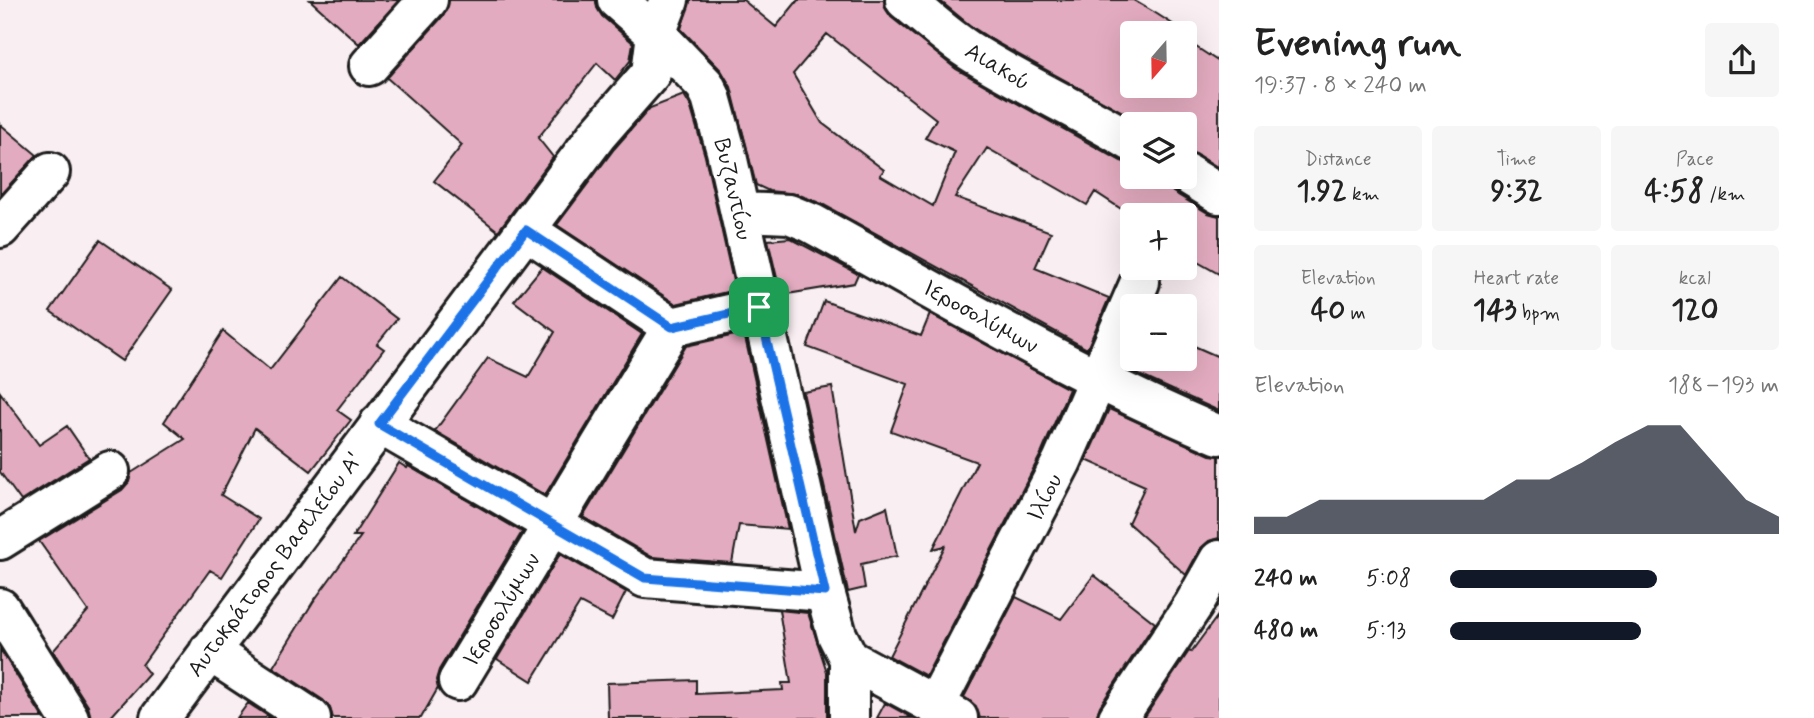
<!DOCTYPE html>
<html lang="en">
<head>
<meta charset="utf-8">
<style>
	:root { --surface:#fff; --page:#f6f6f6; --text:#222; --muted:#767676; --accent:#111827 }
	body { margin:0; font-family:Mynerve,sans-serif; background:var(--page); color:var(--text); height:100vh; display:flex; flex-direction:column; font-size:26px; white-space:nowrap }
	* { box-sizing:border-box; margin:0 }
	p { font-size:23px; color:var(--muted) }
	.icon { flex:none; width:38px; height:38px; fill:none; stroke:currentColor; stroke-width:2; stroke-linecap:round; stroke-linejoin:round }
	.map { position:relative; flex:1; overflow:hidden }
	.sheet { display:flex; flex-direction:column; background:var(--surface); width:595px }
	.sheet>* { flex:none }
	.needle { width:46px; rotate:200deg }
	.buttons { position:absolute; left:1120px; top:21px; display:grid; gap:14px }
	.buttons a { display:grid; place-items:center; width:77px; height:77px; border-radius:7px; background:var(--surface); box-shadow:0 7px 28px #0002; font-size:35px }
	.pin { position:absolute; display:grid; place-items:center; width:60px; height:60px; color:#fff; margin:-30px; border-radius:14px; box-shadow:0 4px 10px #0006 }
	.round { display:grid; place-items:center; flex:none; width:74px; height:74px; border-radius:7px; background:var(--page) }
	.summary { display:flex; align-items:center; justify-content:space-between; height:119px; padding:0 35px }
	h1 { font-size:38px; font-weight:700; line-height:52px }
	.figures { display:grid; grid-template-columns:repeat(3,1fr); gap:10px; height:119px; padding:7px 35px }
	.figures div { display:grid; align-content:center; border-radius:7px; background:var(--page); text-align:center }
	.figures b { font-size:30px; font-weight:700 }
	.figures small { font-size:19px; font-weight:400 }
	.figures p { font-size:19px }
	.chart { height:196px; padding:14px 35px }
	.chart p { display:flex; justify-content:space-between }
	.chart svg { width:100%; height:126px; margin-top:7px; fill:var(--accent); opacity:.7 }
	ul { padding:0 35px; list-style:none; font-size:23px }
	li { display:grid; grid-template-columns:112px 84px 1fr; align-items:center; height:52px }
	li i { height:18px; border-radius:9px; background:var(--accent) }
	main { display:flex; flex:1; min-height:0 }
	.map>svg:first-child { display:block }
	.building { fill:#e3abbf; stroke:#1c1c1c; stroke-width:2; fill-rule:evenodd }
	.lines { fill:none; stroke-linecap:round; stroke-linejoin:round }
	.minor-casing { stroke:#1c1c1c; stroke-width:44 }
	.minor { stroke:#fff; stroke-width:38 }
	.route-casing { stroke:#fff; stroke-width:14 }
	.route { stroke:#1a73e8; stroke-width:9 }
	.labels { text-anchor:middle; stroke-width:6; stroke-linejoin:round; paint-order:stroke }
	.street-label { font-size:23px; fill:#1c1c1c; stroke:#fff }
</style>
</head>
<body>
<main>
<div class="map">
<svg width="1219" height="718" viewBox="0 0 1219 718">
	<rect width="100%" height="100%" fill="#f9eef2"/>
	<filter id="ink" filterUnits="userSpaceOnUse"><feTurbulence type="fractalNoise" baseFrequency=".0143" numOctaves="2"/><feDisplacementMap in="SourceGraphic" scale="14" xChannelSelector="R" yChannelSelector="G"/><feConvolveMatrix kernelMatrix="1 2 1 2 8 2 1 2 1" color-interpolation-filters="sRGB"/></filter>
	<g filter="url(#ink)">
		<path class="building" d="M 310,0 L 399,0 L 359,44 Z
			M 449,0 L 596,0 L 597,8 L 602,16 L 633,43 L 630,61 L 615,80 L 597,63 L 538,138 L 553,157 L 498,231 L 434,181 L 462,145 L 387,78 L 444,15 Z
			M 690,0 L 743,0 L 776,27 L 798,0 L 884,0 L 885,8 L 891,17 L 956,69 L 1121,161 L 1132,164 L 1132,177 L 1164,177 L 1166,184 L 1173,192 L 1208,213 L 1219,216 L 1219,274 L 1185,255 L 1185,215 L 1132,216 L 1095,192 L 1087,205 L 987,148 L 955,197 L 1051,232 L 1035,268 L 1109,298 L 1087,349 L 822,204 L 797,194 L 769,191 L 756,185 L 731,87 L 721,70 L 681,29 ZM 827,34 L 936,119 L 925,138 L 955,152 L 933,206 L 880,175 L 884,170 L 822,123 L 793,74 Z
			M 939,0 L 1133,0 L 1157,14 L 1196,39 L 1193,45 L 1219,62 L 1219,168 L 1196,154 L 1185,151 L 1185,124 L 1144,124 L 999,44 L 972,27 ZM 1132,33 L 1185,33 L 1185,86 L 1132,86 Z
			M 684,95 L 690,105 L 705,156 L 735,290 L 676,304 L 557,225 L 614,149 L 650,108 Z
			M 0,124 L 37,155 L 0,195 Z
			M 790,238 L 858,274 L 854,283 L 781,295 L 768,240 Z
			M 100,240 L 172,290 L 122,361 L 50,311 Z
			M 542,267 L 642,334 L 545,495 L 435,431 L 488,358 L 528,377 L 555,332 L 514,301 Z
			M 342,277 L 397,319 L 377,344 L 384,349 L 337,410 L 351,420 L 311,471 L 255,428 L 221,495 L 259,519 L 222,577 L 210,570 L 142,665 L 149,674 L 110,718 L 91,718 L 88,706 L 53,651 L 88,611 L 39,541 L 122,490 L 129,482 L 131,473 L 185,439 L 164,422 L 223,331 L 270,370 Z
			M 824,301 L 921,336 L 930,314 L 1069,389 L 1042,452 L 926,676 L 889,656 L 945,546 L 933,549 L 977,462 L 891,431 L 908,384 L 807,347 Z
			M 744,333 L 788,529 L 739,525 L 732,563 L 652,557 L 583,517 L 686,346 Z
			M 1185,342 L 1219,357 L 1219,411 L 1126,369 L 1132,355 L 1132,359 L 1185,359 Z
			M 832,387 L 856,531 L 860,518 L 887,507 L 897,556 L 861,564 L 865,588 L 848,592 L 803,392 Z
			M 0,392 L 39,445 L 67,426 L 89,458 L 21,501 L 0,472 Z
			M 1109,409 L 1210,455 L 1219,456 L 1219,538 L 1209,541 L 1200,549 L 1186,575 L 1128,523 L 1145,486 L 1086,460 Z
			M 399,463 L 407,468 L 408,466 L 522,532 L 439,670 L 436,680 L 438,688 L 421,718 L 333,718 L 330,708 L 323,700 L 273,667 L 313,602 L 361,536 L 353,536 Z
			M 560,554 L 626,592 L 612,620 L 580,603 L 532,681 L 497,659 Z
			M 1094,575 L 1155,623 L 1100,706 L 1096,718 L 980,718 L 976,706 L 964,697 L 1016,597 L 1061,619 Z
			M 779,610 L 808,613 L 827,672 L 827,718 L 608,718 L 607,683 L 696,680 L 696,694 L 783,690 L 782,683 L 791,683 Z
			M 1219,614 L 1219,718 L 1144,718 L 1189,651 L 1191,652 Z
			M 0,649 L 43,718 L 0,718 Z
			M 248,703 L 271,718 L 237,718 Z
			M 885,703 L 912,718 L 877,718 Z"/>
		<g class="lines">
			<g class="minor-casing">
				<path id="minor" d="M 617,0 L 656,34 L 705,85 L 711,97 L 726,151 L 825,592 L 837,635 L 849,659 L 958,718
					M 905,0 C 926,17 946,36 968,50 C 1021,84 1078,109 1132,142
					M 369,66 L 428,0
					M 1185,173 L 1219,194
					M 740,212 L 789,214 L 811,223 C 945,297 1077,376 1219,435
					M 0,228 L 50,172
					M 526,230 L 672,327
					M 379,424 L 645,578 L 825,592
					M 0,540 L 110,471
					M 0,608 L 69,718
					M 209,651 L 311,718
					M 849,659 L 849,718
					M 458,681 L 672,327 L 759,307
					M 935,706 L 1062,461 L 1140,282
					M 160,718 L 597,135 L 651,73 L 656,34 L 669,0
					M 1118,718 L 1194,604 L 1219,560"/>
			</g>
			<use href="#minor" class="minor"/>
		</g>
	</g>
	<g class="lines" filter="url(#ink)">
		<g class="route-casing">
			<path id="route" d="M 526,230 L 672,327 L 759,307 L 825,592 L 645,578 L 379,424 Z"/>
		</g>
		<use href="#route" class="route"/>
	</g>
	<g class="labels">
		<g class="street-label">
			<text transform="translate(998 66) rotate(31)" y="8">Αιακού</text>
			<text transform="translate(734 189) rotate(77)" y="8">Βυζαντίου</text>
			<text transform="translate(981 316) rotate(29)" y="8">Ιεροσολύμων</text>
			<text transform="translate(1044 497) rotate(-63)" y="8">Ιλίου</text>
			<text transform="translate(274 564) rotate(-53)" y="8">Αυτοκράτορος Βασιλείου A'</text>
			<text transform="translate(501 609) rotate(-59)" y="8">Ιεροσολύμων</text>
		</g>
	</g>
</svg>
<div class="buttons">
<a><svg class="needle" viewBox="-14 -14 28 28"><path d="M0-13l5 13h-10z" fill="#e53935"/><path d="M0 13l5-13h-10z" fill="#767676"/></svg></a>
<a><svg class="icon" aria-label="layers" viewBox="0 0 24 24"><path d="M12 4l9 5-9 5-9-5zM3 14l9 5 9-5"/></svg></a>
<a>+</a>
<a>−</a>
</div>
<div class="pin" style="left:759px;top:307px;background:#1e9e55"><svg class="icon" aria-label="arrive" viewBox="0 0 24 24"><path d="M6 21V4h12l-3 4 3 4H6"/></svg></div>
</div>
<section class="sheet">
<div class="summary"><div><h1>Evening run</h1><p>19:37 · 8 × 240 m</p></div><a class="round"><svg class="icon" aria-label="share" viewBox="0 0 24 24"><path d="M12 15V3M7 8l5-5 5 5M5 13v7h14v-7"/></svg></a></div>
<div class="figures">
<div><p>Distance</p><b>1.92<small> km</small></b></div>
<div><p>Time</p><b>9:32</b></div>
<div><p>Pace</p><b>4:58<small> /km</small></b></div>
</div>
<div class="figures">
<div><p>Elevation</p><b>40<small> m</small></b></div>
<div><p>Heart rate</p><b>143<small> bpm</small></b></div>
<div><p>kcal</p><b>120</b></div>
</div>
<div class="chart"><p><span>Elevation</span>188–193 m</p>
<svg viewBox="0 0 160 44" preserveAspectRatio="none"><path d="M0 44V38L10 38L20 32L30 32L40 32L50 32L60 32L70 32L80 25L90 25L100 19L110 12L120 6L130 6L140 19L150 32L160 38V44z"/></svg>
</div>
<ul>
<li><b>240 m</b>5:08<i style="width:63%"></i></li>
<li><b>480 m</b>5:13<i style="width:58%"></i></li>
</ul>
</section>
</main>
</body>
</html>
